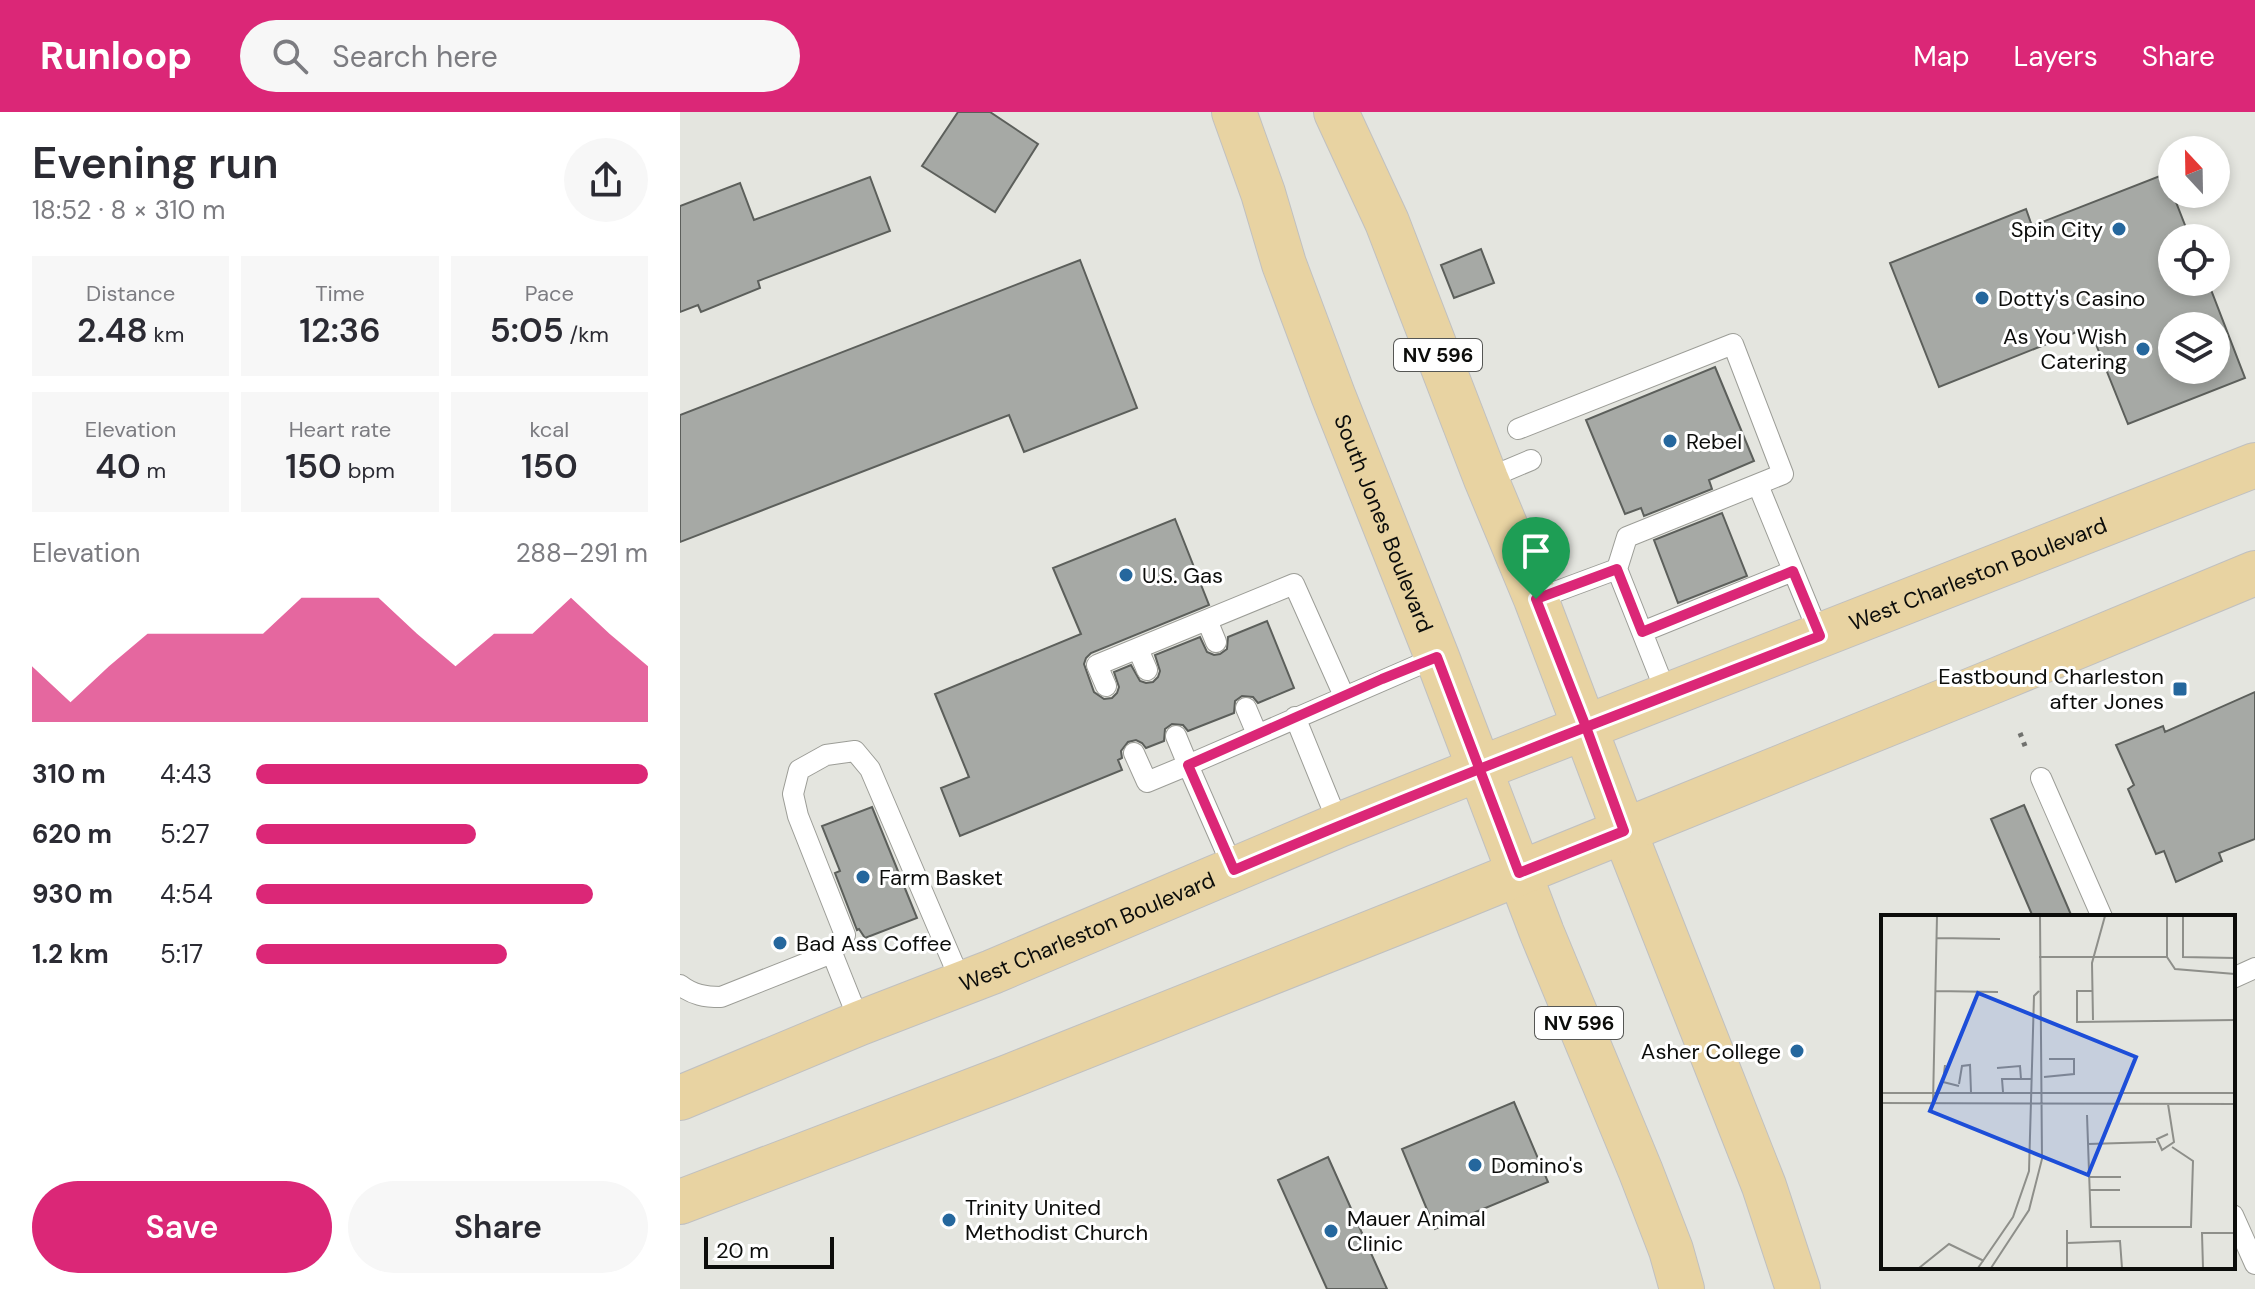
<!DOCTYPE html>
<html lang="en">
<head>
<meta charset="utf-8">
<style>
	:root { --surface:#fff; --page:#f7f7f7; --text:#2b2b33; --muted:#7c7c81; --accent:#db2777 }
	body { margin:0; font-family:"DM Sans",sans-serif; background:var(--page); color:var(--text); height:100vh; display:flex; flex-direction:column; font-size:30px; white-space:nowrap }
	* { box-sizing:border-box; margin:0 }
	p { font-size:26px; color:var(--muted) }
	.icon { flex:none; width:44px; height:44px; fill:none; stroke:currentColor; stroke-width:2; stroke-linecap:round; stroke-linejoin:round }
	.map { position:relative; flex:1; overflow:hidden }
	.sheet { display:flex; flex-direction:column; background:var(--surface); width:680px }
	.sheet>* { flex:none }
	.needle { width:52px; rotate:338deg }
	.tools { position:absolute; left:1478px; top:24px; display:grid; gap:16px }
	.tools a { display:grid; place-items:center; width:72px; height:72px; border-radius:50%; background:var(--surface); box-shadow:0 4px 12px #0003; font-size:40px }
	.scale { position:absolute; left:24px; bottom:20px; width:130px; box-sizing:border-box; padding-left:8px; border:4px solid #0c0d0b; border-top:0; font-size:22px; line-height:28px; white-space:nowrap; color:#0c0d0b; -webkit-text-stroke:6px #fff; paint-order:stroke }
	.pin { position:absolute; display:grid; place-items:center; width:68px; height:68px; color:#fff; margin:-82px -34px; border-radius:50% 50% 50% 0; rotate:-45deg; box-shadow:0 0 8px #0007 }
	.pin .icon { rotate:45deg }
	.round { display:grid; place-items:center; flex:none; width:84px; height:84px; border-radius:42px; background:var(--page) }
	.summary { display:flex; align-items:center; justify-content:space-between; height:136px; padding:0 32px }
	h1 { font-size:44px; font-weight:600; line-height:60px }
	.figures { display:grid; grid-template-columns:repeat(3,1fr); gap:12px; height:136px; padding:8px 32px }
	.figures div { display:grid; align-content:center; border-radius:0px; background:var(--page); text-align:center }
	.figures b { font-size:34px; font-weight:600 }
	.figures small { font-size:22px; font-weight:400 }
	.figures p { font-size:22px }
	.chart { height:224px; padding:16px 32px }
	.chart p { display:flex; justify-content:space-between }
	.chart svg { width:100%; height:144px; margin-top:8px; fill:var(--accent); opacity:.7 }
	.button { display:flex; gap:16px; margin-top:auto; padding:16px 32px }
	.button a { flex:1; height:92px; border-radius:48px; background:var(--accent); color:#fff; font-size:32px; font-weight:600; line-height:92px; text-align:center }
	.button a+a { background:var(--page); color:var(--text) }
	ul { padding:0 32px; list-style:none; font-size:26px }
	li { display:grid; grid-template-columns:128px 96px 1fr; align-items:center; height:60px }
	li i { height:20px; border-radius:10px; background:var(--accent) }
	header { display:flex; align-items:center; gap:48px; box-sizing:border-box; height:112px; padding:0 40px; background:var(--accent); color:#fff }
	header strong { font-size:38px }
	nav { display:flex; gap:44px; margin-inline-start:auto; font-size:28px }
	.search { width:560px; height:72px; background:var(--page); display:flex; align-items:center; gap:20px; box-sizing:border-box; padding:0 28px; border-radius:44px; color:var(--muted); font-size:30px }
	main { display:flex; flex:1; min-height:0 }
	.map>svg:first-child { display:block }
	.building { fill:#a6a9a5; stroke:#5c5f5b; stroke-width:2; fill-rule:evenodd }
	.lines { fill:none; stroke-linecap:round; stroke-linejoin:round }
	.lane-casing { stroke:#9c9d97; stroke-width:22 }
	.primary-casing { stroke:#c0c0c0; stroke-width:46 }
	.path { stroke:#70716e; stroke-width:5; stroke-dasharray:4 6; stroke-linecap:butt }
	.lane { stroke:#fff; stroke-width:20 }
	.primary { stroke:#e8d3a2; stroke-width:44 }
	.route-casing { stroke:#fff; stroke-width:16 }
	.route { stroke:#db2777; stroke-width:10 }
	.poi-dot { fill:#25679d; stroke:#fff; stroke-width:3 }
	.labels { text-anchor:middle; stroke-width:6; stroke-linejoin:round; paint-order:stroke }
	.shield { fill:#fff; stroke:#555654; stroke-width:2 }
	.shield-label { font-size:20px; font-weight:bold; fill:#0c0d0b }
	.poi-label { font-size:22px; fill:#0c0d0b; stroke:#fff; text-anchor:start }
	.street-label { font-size:22px; fill:#0c0d0b; stroke:#fff }
	.inset-road { fill:none; stroke:#8e8f8a; stroke-width:2 }
	.view { fill:#1d4ed8; fill-opacity:0.15; stroke:#1d4ed8; stroke-width:4 }
	.inset-edge { fill:none; stroke:#0c0d0b; stroke-width:4 }
</style>
</head>
<body>
<header>
<strong>Runloop</strong>
<div class="search"><svg class="icon" aria-label="search" viewBox="0 0 24 24"><circle cx="10" cy="10" r="6"/><path d="M15 15l6 6"/></svg>Search here</div>
<nav><a>Map</a><a>Layers</a><a>Share</a></nav>
</header>
<main>
<section class="sheet">
<div class="summary"><div><h1>Evening run</h1><p>18:52 · 8 × 310 m</p></div><a class="round"><svg class="icon" aria-label="share" viewBox="0 0 24 24"><path d="M12 15V3M7 8l5-5 5 5M5 13v7h14v-7"/></svg></a></div>
<div class="figures">
<div><p>Distance</p><b>2.48<small> km</small></b></div>
<div><p>Time</p><b>12:36</b></div>
<div><p>Pace</p><b>5:05<small> /km</small></b></div>
</div>
<div class="figures">
<div><p>Elevation</p><b>40<small> m</small></b></div>
<div><p>Heart rate</p><b>150<small> bpm</small></b></div>
<div><p>kcal</p><b>150</b></div>
</div>
<div class="chart"><p><span>Elevation</span>288–291 m</p>
<svg viewBox="0 0 160 44" preserveAspectRatio="none"><path d="M0 44V27L10 38L20 27L30 17L40 17L50 17L60 17L70 6L80 6L90 6L100 17L110 27L120 17L130 17L140 6L150 17L160 27V44z"/></svg>
</div>
<ul>
<li><b>310 m</b>4:43<i style="width:100%"></i></li>
<li><b>620 m</b>5:27<i style="width:56%"></i></li>
<li><b>930 m</b>4:54<i style="width:86%"></i></li>
<li><b>1.2 km</b>5:17<i style="width:64%"></i></li>
</ul>
<div class="button"><a>Save</a><a>Share</a></div>
</section>
<div class="map">
<svg width="1575" height="1177" viewBox="0 0 1575 1177">
	<rect width="100%" height="100%" fill="#e4e5df"/>
	<path class="building" d="M 278,0 L 310,0 L 358,32 L 315,100 L 242,54 Z
		M 1485,62 L 1510,126 L 1492,126 L 1492,170 L 1528,170 L 1565,266 L 1448,312 L 1409,215 L 1259,275 L 1210,151 L 1346,97 L 1352,114 ZM 1492,214 L 1536,214 L 1536,258 L 1492,258 Z
		M 190,65 L 210,119 L 78,169 L 80,176 L 21,200 L 18,193 L 0,200 L 0,94 L 60,71 L 74,108 Z
		M 801,137 L 814,171 L 774,186 L 761,153 Z
		M 400,148 L 457,296 L 344,340 L 329,303 L 0,430 L 0,303 Z
		M 1035,255 L 1074,349 L 1029,368 L 1032,377 L 964,404 L 961,396 L 945,402 L 906,308 Z
		M 1042,401 L 1067,464 L 998,491 L 974,428 Z
		M 495,407 L 529,493 L 411,541 L 406,546 L 404,552 L 414,580 L 424,587 L 432,586 L 437,581 L 439,575 L 434,560 L 451,553 L 460,569 L 466,571 L 473,570 L 478,565 L 480,559 L 475,543 L 520,525 L 527,540 L 534,543 L 540,542 L 547,537 L 548,525 L 587,509 L 614,576 L 578,591 L 573,585 L 562,584 L 555,589 L 554,601 L 508,619 L 503,613 L 492,612 L 485,617 L 484,629 L 466,636 L 462,631 L 456,628 L 448,630 L 441,639 L 442,646 L 438,648 L 442,658 L 280,724 L 261,676 L 289,665 L 255,582 L 401,522 L 373,456 Z
		M 1575,580 L 1575,727 L 1539,741 L 1542,749 L 1496,770 L 1484,739 L 1476,742 L 1448,677 L 1454,673 L 1436,633 L 1483,614 L 1485,620 Z
		M 1344,693 L 1392,805 L 1353,805 L 1311,707 Z
		M 192,695 L 237,806 L 185,826 L 179,817 L 177,818 L 155,761 L 160,759 L 142,714 Z
		M 834,990 L 868,1070 L 755,1117 L 722,1037 Z
		M 648,1045 L 707,1177 L 647,1177 L 598,1068 Z"/>
	<g class="lines">
		<g class="lane-casing">
			<path id="lane" d="M 838,317 L 1053,232 L 1103,362 L 947,425 L 937,457 L 987,583
				M 806,367 L 851,348
				M 1078,373 L 1140,524
				M 856,487 L 937,457
				M 527,508 L 536,530
				M 962,520 L 1113,459
				M 458,537 L 467,558
				M 426,574 L 417,553 L 614,472 L 664,584
				M 566,596 L 577,622
				M 615,605 L 659,713
				M 454,641 L 467,670 L 508,653 L 496,624
				M 1361,666 L 1422,805
				M 554,758 L 508,653 L 757,545
				M 152,841 L 165,823 L 118,704 L 113,682 L 119,658 L 146,643 L 175,639 L 190,657 L 282,872
				M 1553,866 L 1575,856
				M 0,873 C 13,883 25,885 41,885 L 152,841 L 180,911
				M 1553,1103 L 1575,1152"/>
		</g>
		<g class="primary-casing">
			<g id="primary">
				<path id="s1" d="M 554,0 L 583,81 L 604,152 L 653,283 L 757,545 L 862,821 L 961,1060 L 991,1138 L 1002,1177"/>
				<path d="M 656,0 L 707,110 L 806,367 L 856,487 L 944,719 L 1084,1074 L 1118,1177"/>
				<path id="s2" d="M 0,986 L 180,911 L 312,860 L 659,713 L 799,657 L 1575,353"/>
				<path d="M 0,1090 L 328,965 L 761,793 L 1319,567 L 1575,461"/>
			</g>
		</g>
		<path class="path" d="M 1340,621 L 1347,639"/>
		<use href="#lane" class="lane"/>
		<use href="#primary" class="primary"/>
	</g>
	<g class="lines">
		<g class="route-casing">
			<path id="route" d="M 856,487 L 906,615 C 788,661 671,708 554,758 L 508,653 L 702,567 L 757,545 L 839,761 L 944,719 L 906,615 L 1140,524 L 1113,459 L 962,520 L 937,457 L 856,487"/>
		</g>
		<use href="#route" class="route"/>
	</g>
	<g class="poi-dot">
		<circle cx="1439" cy="117" r="8"/>
		<circle cx="1302" cy="186" r="8"/>
		<circle cx="1463" cy="237" r="8"/>
		<circle cx="990" cy="329" r="8"/>
		<circle cx="446" cy="463" r="8"/>
		<rect x="1492" y="569" width="16" height="16" rx="4"/>
		<circle cx="183" cy="765" r="8"/>
		<circle cx="100" cy="831" r="8"/>
		<circle cx="1117" cy="939" r="8"/>
		<circle cx="795" cy="1053" r="8"/>
		<circle cx="269" cy="1108" r="8"/>
		<circle cx="651" cy="1119" r="8"/>
	</g>
	<g class="labels">
		<g class="shield">
			<rect x="714" y="227" width="88" height="32" rx="6"/>
			<rect x="855" y="895" width="88" height="32" rx="6"/>
		</g>
		<g class="shield-label">
			<text x="758" y="250">NV 596</text>
			<text x="899" y="918">NV 596</text>
		</g>
		<g class="poi-label">
			<text x="1423" y="125" text-anchor="end">Spin City</text>
			<text x="1318" y="194">Dotty's Casino</text>
			<text x="1447" y="232" text-anchor="end">As You Wish<tspan x="1447" dy="25">Catering</tspan></text>
			<text x="1006" y="337">Rebel</text>
			<text x="462" y="471">U.S. Gas</text>
			<text x="1484" y="572" text-anchor="end">Eastbound Charleston<tspan x="1484" dy="25">after Jones</tspan></text>
			<text x="199" y="773">Farm Basket</text>
			<text x="116" y="839">Bad Ass Coffee</text>
			<text x="1101" y="947" text-anchor="end">Asher College</text>
			<text x="811" y="1061">Domino's</text>
			<text x="285" y="1103">Trinity United<tspan x="285" dy="25">Methodist Church</tspan></text>
			<text x="667" y="1114">Mauer Animal<tspan x="667" dy="25">Clinic</tspan></text>
		</g>
		<g class="street-label">
			<text dy="8" stroke="none"><textPath href="#s1" startOffset="438">South Jones Boulevard</textPath></text>
			<text dy="8" stroke="none"><textPath href="#s2" startOffset="1400">West Charleston Boulevard</textPath></text>
			<text dy="8" stroke="none"><textPath href="#s2" startOffset="440">West Charleston Boulevard</textPath></text>
		</g>
	</g>
	<g transform="translate(1201 803)">
		<rect width="354" height="354" fill="#e4e5df"/>
		<path class="inset-road" d="M 286,1 L 286,42 L 294,54 L 354,59M 302,1 L 302,42 L 354,43M 56,23 L 119,24M 158,42 L 286,42M 0,67 L 1,1M 54,76 L 117,77M 211,76 L 196,76 L 196,107 L 354,105M 212,105 L 211,48 L 224,1M 64,150 L 62,167 L 78,171M 116,153 L 139,151 L 140,164M 163,162 L 193,159 L 193,144 L 168,144M 78,169 L 81,151 L 89,150 L 90,177M 122,177 L 121,164 L 151,164M 0,178 L 354,178M 0,188 L 354,189M 52,188 L 56,1M 287,189 L 293,227 L 281,235 L 276,224 L 287,219M 206,200 L 210,312 L 310,312 L 312,246 L 291,232M 207,229 L 275,227M 208,262 L 240,262M 209,275 L 239,275M 186,328 L 239,326 L 241,353M 38,353 L 68,329 L 103,346M 97,353 L 132,302 L 148,256 L 153,81 L 158,76M 110,353 L 148,295 L 161,244 L 159,1M 186,353 L 186,315M 322,353 L 321,318 L 354,318"/>
		<path class="view" d="M 97,78 L 255,142 L 207,260 L 49,196 Z"/>
		<rect width="354" height="354" class="inset-edge"/>
	</g>
</svg>
<div class="tools">
<a><svg class="needle" viewBox="-14 -14 28 28"><path d="M0-13l5 13h-10z" fill="#e53935"/><path d="M0 13l5-13h-10z" fill="#7c7c81"/></svg></a>
<a><svg class="icon" aria-label="locate" viewBox="0 0 24 24"><circle cx="12" cy="12" r="6"/><path d="M12 2v4M12 18v4M2 12h4M18 12h4"/></svg></a>
<a><svg class="icon" aria-label="layers" viewBox="0 0 24 24"><path d="M12 4l9 5-9 5-9-5zM3 14l9 5 9-5"/></svg></a>
</div>
<div class="scale">20 m</div>
<div class="pin" style="left:856px;top:487px;background:#1e9e55"><svg class="icon" aria-label="arrive" viewBox="0 0 24 24"><path d="M6 21V4h12l-3 4 3 4H6"/></svg></div>
</div>
</main>
</body>
</html>
